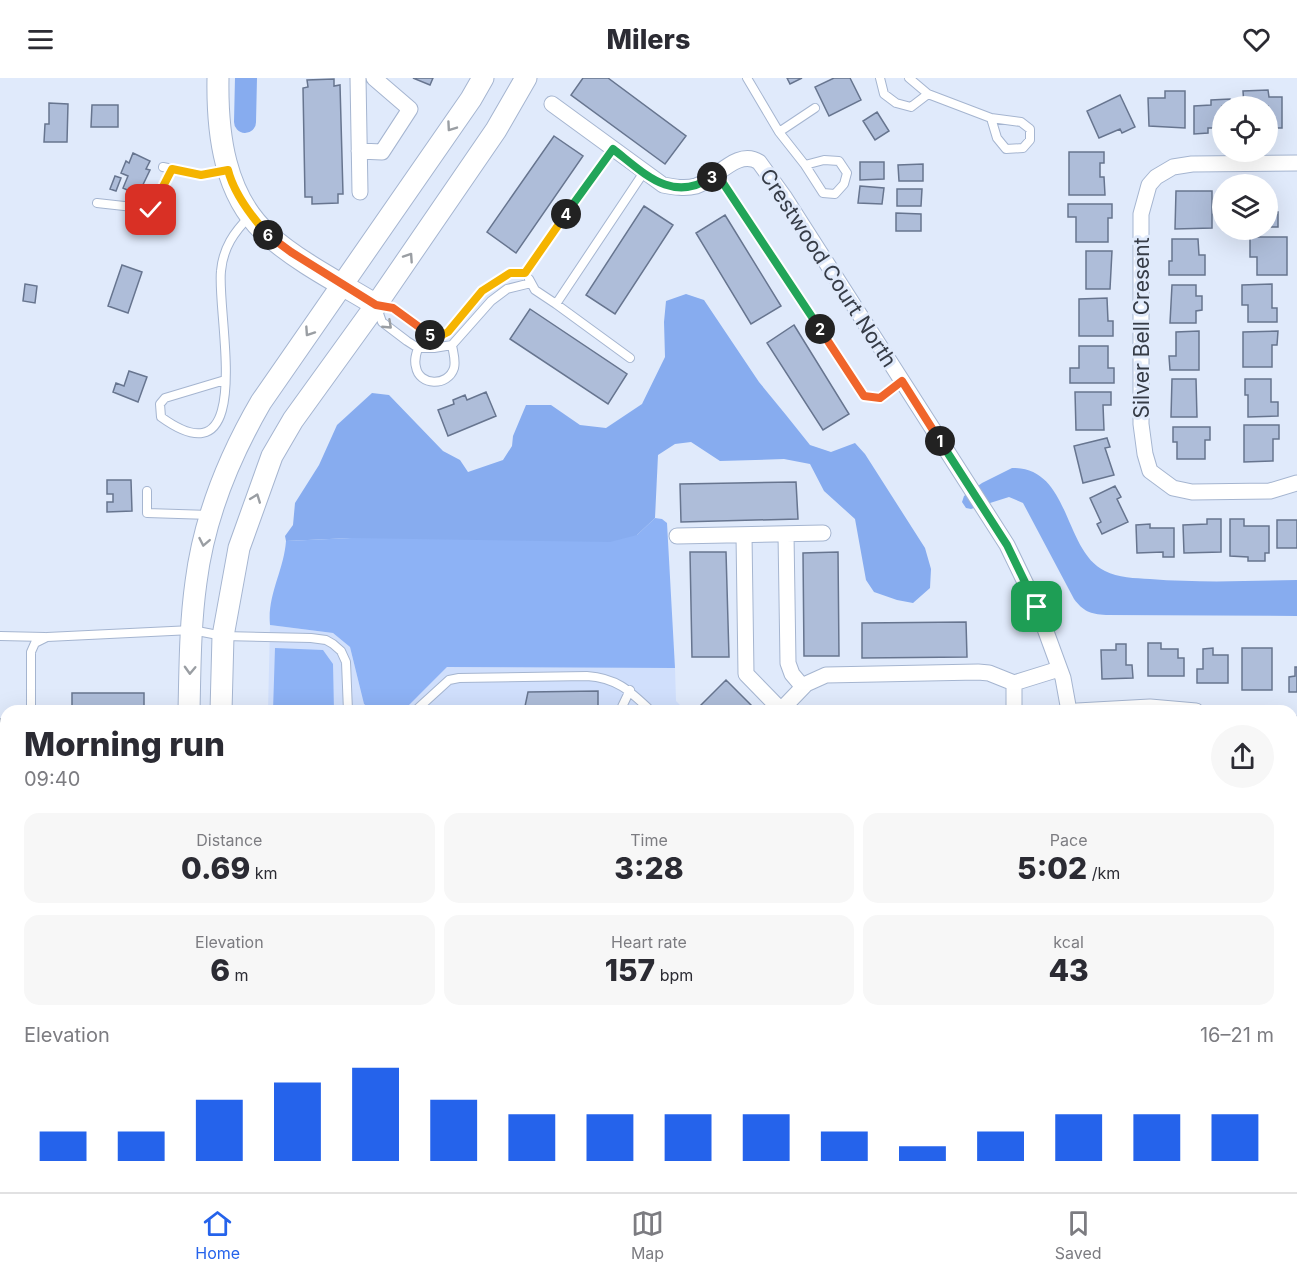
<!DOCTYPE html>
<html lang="en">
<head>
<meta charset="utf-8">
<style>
	:root { --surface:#fff; --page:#f7f7f7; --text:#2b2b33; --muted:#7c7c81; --line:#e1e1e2; --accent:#2563eb }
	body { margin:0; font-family:Inter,sans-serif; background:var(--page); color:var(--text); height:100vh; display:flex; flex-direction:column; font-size:22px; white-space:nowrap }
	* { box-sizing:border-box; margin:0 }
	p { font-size:20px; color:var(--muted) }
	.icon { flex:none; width:33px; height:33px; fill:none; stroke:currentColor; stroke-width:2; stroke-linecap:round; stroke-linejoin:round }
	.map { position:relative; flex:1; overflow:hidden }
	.sheet { position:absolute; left:0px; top:627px; width:1298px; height:488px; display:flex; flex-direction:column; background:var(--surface); border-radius:18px 18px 0 0; box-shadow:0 6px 24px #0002 }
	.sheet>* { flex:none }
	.buttons { position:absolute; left:1212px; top:18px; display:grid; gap:12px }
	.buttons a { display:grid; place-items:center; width:66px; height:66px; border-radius:50%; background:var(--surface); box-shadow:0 6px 24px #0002; font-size:30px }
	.pin { position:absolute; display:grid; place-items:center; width:51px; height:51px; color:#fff; margin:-26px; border-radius:12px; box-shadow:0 3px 9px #0006 }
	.km { position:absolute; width:30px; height:30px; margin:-15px; border-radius:50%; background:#222; color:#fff; font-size:16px; line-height:30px; text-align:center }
	.round { display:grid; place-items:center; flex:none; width:63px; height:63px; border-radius:32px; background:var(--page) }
	.summary { display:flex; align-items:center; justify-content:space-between; height:102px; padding:0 24px }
	h1 { font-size:33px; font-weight:800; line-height:45px }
	.stats { display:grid; grid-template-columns:repeat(3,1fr); gap:9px; height:102px; padding:6px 24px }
	.stats div { display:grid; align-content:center; border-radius:15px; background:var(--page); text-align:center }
	.stats b { font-size:30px; font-weight:800 }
	.stats small { font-size:16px; font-weight:400 }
	.stats p { font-size:16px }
	.chart { height:168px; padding:12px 24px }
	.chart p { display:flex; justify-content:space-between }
	.chart svg { width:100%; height:108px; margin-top:6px; stroke:var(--accent); stroke-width:6 }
	header { display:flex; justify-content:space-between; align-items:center; height:78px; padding:0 24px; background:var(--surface); font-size:27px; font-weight:800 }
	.tab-bar { display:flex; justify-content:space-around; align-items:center; height:84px; border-top:2px solid var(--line); background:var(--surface); font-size:16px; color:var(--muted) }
	.tab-bar a { display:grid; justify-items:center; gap:3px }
	.tab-bar .on { color:var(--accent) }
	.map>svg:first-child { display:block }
	.built { fill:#d0dffc }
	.forest { fill:#8db2f5 }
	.water { fill:#87acef }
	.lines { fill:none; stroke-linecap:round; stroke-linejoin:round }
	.river { stroke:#87acef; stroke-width:22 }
	.building { fill:#aebdd9; stroke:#67758f; stroke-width:1.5 }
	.lane-casing { stroke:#a5b5d0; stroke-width:10 }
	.street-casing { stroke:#a5b5d0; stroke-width:17 }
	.secondary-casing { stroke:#a5b5d0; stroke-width:23 }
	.highway-casing { stroke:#6d8442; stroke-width:29 }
	.path { stroke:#969eac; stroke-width:2; stroke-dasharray:4.5 4.5; stroke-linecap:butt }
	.lane { stroke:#fff; stroke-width:8 }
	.street { stroke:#fff; stroke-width:15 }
	.secondary { stroke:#fff; stroke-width:21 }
	.highway { stroke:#8bab40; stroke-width:27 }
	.oneway { stroke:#9a9ea3 }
	.split-1-casing { stroke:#fff; stroke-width:12 }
	.split-2-casing { stroke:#fff; stroke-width:12 }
	.split-3-casing { stroke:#fff; stroke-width:12 }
	.split-4-casing { stroke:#fff; stroke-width:12 }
	.split-5-casing { stroke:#fff; stroke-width:12 }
	.split-6-casing { stroke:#fff; stroke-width:12 }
	.split-7-casing { stroke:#fff; stroke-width:12 }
	.split-1 { stroke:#22a559; stroke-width:8 }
	.split-2 { stroke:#f0652b; stroke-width:8 }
	.split-3 { stroke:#22a559; stroke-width:8 }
	.split-4 { stroke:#22a559; stroke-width:8 }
	.split-5 { stroke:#f5b400; stroke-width:8 }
	.split-6 { stroke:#f0652b; stroke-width:8 }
	.split-7 { stroke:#f5b400; stroke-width:8 }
	.labels { text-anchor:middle; stroke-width:6; stroke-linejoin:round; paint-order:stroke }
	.street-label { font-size:21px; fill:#363c47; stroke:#e0eafb }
</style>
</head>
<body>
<header><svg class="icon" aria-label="menu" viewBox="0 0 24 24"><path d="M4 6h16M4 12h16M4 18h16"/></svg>Milers<svg class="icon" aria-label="heart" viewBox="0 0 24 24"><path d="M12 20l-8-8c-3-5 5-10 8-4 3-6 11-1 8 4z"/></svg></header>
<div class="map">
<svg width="1297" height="1114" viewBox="0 0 1297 1114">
	<rect width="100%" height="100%" fill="#e0eafb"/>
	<path class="built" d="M 270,547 L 333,555 L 350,569 L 364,626 L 373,633 L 268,633 Z
		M 447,589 L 675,590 L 676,623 L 686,633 L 398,633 L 419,617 Z"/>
	<path class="forest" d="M 655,440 L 662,441 L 667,445 L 675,590 L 447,589 L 404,632 L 373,633 L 364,626 L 350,569 L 333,555 L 270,547 C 267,517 284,492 286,463 L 351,460 L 637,457 Z
		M 275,570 L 323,572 L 333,586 L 334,633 L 273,633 Z"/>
	<path class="water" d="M 686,216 L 704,222 L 759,304 L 786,337 L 810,367 L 831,374 L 855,365 L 865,376 L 925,470 L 931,491 L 930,510 L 913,525 L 897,522 L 874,514 L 866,502 L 855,441 L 824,413 L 810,386 L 784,381 L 720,383 L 691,364 L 675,366 L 658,377 L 655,440 L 637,457 L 610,464 L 351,460 L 286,463 L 285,458 L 293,447 L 295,425 L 319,387 L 337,347 L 372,315 L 389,317 L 443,373 L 460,382 L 468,394 L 503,382 L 512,368 L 513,358 L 526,327 L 551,327 L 580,347 L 606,350 L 642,326 L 665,279 L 664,244 L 666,223 Z
		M 1012,390 C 1071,389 1063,473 1105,493 C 1118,500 1135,500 1150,501 C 1199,505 1248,503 1297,502 L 1297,538 L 1106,537 C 1090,536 1083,533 1074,521 L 1023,425 L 1009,419 L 971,431 L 966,430 L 962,424 L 964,418 L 982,405 Z"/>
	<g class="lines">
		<path class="river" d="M 245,44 L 246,0"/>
	</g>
	<path class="building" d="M 413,0 L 433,0 L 430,7 Z
		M 583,0 L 608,0 L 686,58 L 665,86 L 571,17 Z
		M 787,0 L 802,0 L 790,6 Z
		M 834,0 L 850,0 L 861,22 L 829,38 L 815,9 Z
		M 334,1 L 334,8 L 340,7 L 343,116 L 338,116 L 338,125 L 312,126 L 312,119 L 305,119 L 303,10 L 308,9 L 307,2 Z
		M 1268,12 L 1269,19 L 1282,19 L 1282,50 L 1271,50 L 1271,47 L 1268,48 L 1268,28 L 1244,28 L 1243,13 Z
		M 1165,13 L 1185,13 L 1185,50 L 1149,48 L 1148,20 L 1165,20 Z
		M 1120,17 L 1135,49 L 1122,55 L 1120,51 L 1099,60 L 1087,33 Z
		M 1230,21 L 1230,28 L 1222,28 L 1222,50 L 1208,50 L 1208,55 L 1194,56 L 1194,28 L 1211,27 L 1211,22 Z
		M 49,25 L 68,26 L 67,64 L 44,64 L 45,46 L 49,46 Z
		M 92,27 L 118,27 L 118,49 L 91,49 Z
		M 877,34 L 889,53 L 875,62 L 863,43 Z
		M 554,58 L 583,78 L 516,175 L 487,154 Z
		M 1069,74 L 1104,74 L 1104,85 L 1100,85 L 1100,99 L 1104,99 L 1105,117 L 1069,117 Z
		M 133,75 L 150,83 L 146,91 L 150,92 L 138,117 L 123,110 L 128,98 L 121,95 L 126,83 L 129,85 Z
		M 860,84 L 884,84 L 884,101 L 860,102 Z
		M 923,86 L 923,103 L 899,103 L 898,87 Z
		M 115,98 L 121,100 L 116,113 L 110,111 Z
		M 860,108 L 884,110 L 882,126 L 858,125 Z
		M 897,111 L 922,111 L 921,128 L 897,128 Z
		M 1268,111 L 1271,111 L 1271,134 L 1278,134 L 1278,149 L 1268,149 Z
		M 1176,113 L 1212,113 L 1212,150 L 1175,151 Z
		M 1068,126 L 1112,126 L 1112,140 L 1108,140 L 1108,164 L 1076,164 L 1076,139 L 1068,139 Z
		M 644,128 L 673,147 L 615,236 L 586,217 Z
		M 896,135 L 921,136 L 921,153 L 896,153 Z
		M 725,137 L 781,228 L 751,246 L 696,155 Z
		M 1250,159 L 1287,159 L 1287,197 L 1257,197 L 1257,179 L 1250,179 Z
		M 1172,161 L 1198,161 L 1199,177 L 1205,177 L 1205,197 L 1169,197 L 1169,183 L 1172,183 Z
		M 1086,173 L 1112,173 L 1110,211 L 1086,211 Z
		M 122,187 L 142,194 L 128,235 L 108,228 Z
		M 25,206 L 37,208 L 35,225 L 23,223 Z
		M 1272,206 L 1272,230 L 1277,230 L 1277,244 L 1248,244 L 1248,227 L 1242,227 L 1242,207 Z
		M 1172,207 L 1196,207 L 1196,218 L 1202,218 L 1202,232 L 1196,233 L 1196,245 L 1170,245 Z
		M 1107,220 L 1108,243 L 1113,243 L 1113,258 L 1079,258 L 1079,221 Z
		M 530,231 L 627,296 L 608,326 L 510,261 Z
		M 794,247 L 849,336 L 823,352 L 767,265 Z
		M 1199,253 L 1199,292 L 1170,292 L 1169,278 L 1176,278 L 1176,254 Z
		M 1278,253 L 1277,267 L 1272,267 L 1272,289 L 1243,289 L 1243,254 Z
		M 1079,268 L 1108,268 L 1108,290 L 1114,290 L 1114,305 L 1070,305 L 1070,290 L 1079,290 Z
		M 129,293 L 147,299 L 138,324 L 113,314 L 116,305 L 124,308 Z
		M 1172,301 L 1196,301 L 1197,339 L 1171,339 Z
		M 1245,301 L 1271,301 L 1271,324 L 1278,324 L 1278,338 L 1248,339 L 1248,317 L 1245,317 Z
		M 486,314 L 496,338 L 448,358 L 438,332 L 454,326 L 453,322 L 465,317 L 467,322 Z
		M 1075,314 L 1111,314 L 1111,327 L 1103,327 L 1104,352 L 1076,352 Z
		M 1244,347 L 1279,347 L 1279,361 L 1273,361 L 1273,383 L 1244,384 Z
		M 1173,349 L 1210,349 L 1210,362 L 1205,362 L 1205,381 L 1177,381 L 1177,364 L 1173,364 Z
		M 1107,360 L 1110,369 L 1105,370 L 1114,397 L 1083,405 L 1074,368 Z
		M 107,402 L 131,402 L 132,433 L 107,434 L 107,424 L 113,424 L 113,416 L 107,416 Z
		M 796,404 L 798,441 L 681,444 L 680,406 Z
		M 1115,408 L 1121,419 L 1117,421 L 1128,444 L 1102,456 L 1097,446 L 1101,444 L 1090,420 Z
		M 1207,441 L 1221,441 L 1221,474 L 1184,475 L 1183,447 L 1207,446 Z
		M 1230,441 L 1244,441 L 1244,448 L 1269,448 L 1269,475 L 1265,475 L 1265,483 L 1248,483 L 1248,479 L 1230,478 Z
		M 1277,442 L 1297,442 L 1297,470 L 1277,470 Z
		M 1150,446 L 1150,450 L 1174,450 L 1174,479 L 1163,479 L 1163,474 L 1137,475 L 1136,447 Z
		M 690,474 L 726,474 L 729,579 L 692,579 Z
		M 838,474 L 839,578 L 804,578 L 803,475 Z
		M 966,544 L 967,579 L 862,580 L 862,545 Z
		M 1148,565 L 1161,565 L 1161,571 L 1178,571 L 1178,580 L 1184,580 L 1184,598 L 1148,598 Z
		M 1116,566 L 1126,566 L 1126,587 L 1132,587 L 1133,600 L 1102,601 L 1101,572 L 1116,572 Z
		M 1213,570 L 1213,577 L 1228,577 L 1228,605 L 1197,605 L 1197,591 L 1203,591 L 1203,571 Z
		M 1242,570 L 1272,570 L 1272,612 L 1242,612 Z
		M 1295,589 L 1297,589 L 1297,614 L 1289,614 L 1289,599 L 1295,598 Z
		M 726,602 L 757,633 L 707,633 L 701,627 Z
		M 598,613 L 598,633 L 524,633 L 528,614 Z
		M 72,615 L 144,615 L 144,633 L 72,633 Z
		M 0,641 L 6,641 L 6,699 L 0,699 Z
		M 1292,670 L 1297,670 L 1297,711 L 1292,710 Z"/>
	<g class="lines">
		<g class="lane-casing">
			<path id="lane" d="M 747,0 L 779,54 L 815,30
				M 880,0 L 884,16 L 896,25 L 911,29 L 928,16
				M 909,0 L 928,16 L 991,40 L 1021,44 L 1030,51 L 1030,62 L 1023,70 L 1006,71 L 997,60 L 991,40
				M 779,54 L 805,87 L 824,82 L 839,83 L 847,95 L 844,106 L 835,116 L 823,115 L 805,87
				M 163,89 L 201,97 L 226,92
				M 717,96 L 864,318 L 880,319 L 902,303
				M 97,125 L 151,131 L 172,91
				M 525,195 L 510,195 L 482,213 L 449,254 L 438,259 L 433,259 L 393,230 L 376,227 L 382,244 L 407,263 L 418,270 L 434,270 L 452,267 L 491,223 L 507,211 L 531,205
				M 525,195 L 613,71
				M 529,201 L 535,212 L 556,226 L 644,94
				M 556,226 L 630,280
				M 418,270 C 416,276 414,282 416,289 C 419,308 448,309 454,290 C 456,282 453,274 452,267
				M 225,302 L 165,320 L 160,326 L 161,339 C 258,409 216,234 221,193 C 223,170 234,154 250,138
				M 147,413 L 147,435 L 210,437
				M 0,558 L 45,559
				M 31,633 L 31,574 L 35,565 L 47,559 L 192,552 L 223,558 L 311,560 L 326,562 L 333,566 L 341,573 L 346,584 L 348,633
				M 415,633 L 449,602 L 459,600 L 587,598 C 617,600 630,613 651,633
				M 620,633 L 630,612
				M 0,711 L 6,711
				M 1292,939 L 1297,935
				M 0,981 L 6,981
				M 1292,983 L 1292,1004"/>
		</g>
		<g class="street-casing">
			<path id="street" d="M 358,0 L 360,114
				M 552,26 L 663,107 C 674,109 685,111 696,108 C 716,102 737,70 759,84 L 785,120 L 1007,467 L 1037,529 L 1063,600 L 1069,633
				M 359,73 L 382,74 L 410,31 L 374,0
				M 1297,85 L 1192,86 L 1173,89 L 1156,99 L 1149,107 L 1141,136 L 1141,346 L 1145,376 L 1150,393 L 1173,410 L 1192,414 L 1270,413 L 1297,405
				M 786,456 L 788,585 L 792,596 L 803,609
				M 744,457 L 746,596 L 782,633
				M 677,458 L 823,455
				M 781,632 L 806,606 L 826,597 L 978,594 L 989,595 L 1014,605 L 1059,591
				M 1014,633 L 1014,605
				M 1077,633 L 1150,629 L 1196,633
				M 1292,646 L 1297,646
				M 1292,910 L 1297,909"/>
		</g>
		<g class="secondary-casing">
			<path id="secondary" d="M 218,0 C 217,55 224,118 268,157 C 300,185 340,205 376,227
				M 189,633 C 190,590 190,547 196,504 C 204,441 229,379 261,324 L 471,21 L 483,0
				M 221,633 L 223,558 L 239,470 L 272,378 L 293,342 L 376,227 L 496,52 L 526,0
				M 179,1108 L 179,1114
				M 216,1114 L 216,1108"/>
		</g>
		<g class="highway-casing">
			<path id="highway" d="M 1292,1083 L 1297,1083
				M 0,1087 L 6,1087
				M 1019,1114 L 1039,1108"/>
		</g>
		<path class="path" d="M 1292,728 L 1297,728
			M 1292,744 L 1297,741
			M 1292,753 L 1297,765
			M 1292,796 L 1297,799
			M 1292,803 L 1297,788
			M 1293,827 L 1297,846"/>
		<use href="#lane" class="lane"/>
		<use href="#street" class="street"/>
		<use href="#secondary" class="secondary"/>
		<use href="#highway" class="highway"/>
	</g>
	<defs><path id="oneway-chevron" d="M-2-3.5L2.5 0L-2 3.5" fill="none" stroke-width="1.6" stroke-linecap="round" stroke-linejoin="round" transform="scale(1.5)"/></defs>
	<g class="oneway">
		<use href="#oneway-chevron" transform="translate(451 49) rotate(125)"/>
		<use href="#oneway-chevron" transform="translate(409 179) rotate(-56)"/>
		<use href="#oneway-chevron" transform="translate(388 247) rotate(43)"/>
		<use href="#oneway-chevron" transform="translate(309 254) rotate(124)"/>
		<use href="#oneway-chevron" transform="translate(256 420) rotate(-69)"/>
		<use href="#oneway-chevron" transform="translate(204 464) rotate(101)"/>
		<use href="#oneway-chevron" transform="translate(190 592) rotate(92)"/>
	</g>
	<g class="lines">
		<g class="split-1-casing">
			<path id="split-1" d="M 940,363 L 1007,467 L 1037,529"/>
		</g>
		<g class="split-2-casing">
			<path id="split-2" d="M 820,251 L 864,318 L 880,320 L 902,303 L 940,363"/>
		</g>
		<g class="split-3-casing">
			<path id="split-3" d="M 712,99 L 717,96 L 820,251"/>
		</g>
		<g class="split-4-casing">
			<path id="split-4" d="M 566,136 L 613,71 C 644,95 672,126 712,99"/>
		</g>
		<g class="split-5-casing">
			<path id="split-5" d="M 430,257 L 438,259 L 448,254 L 482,213 L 510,195 L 525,195 L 566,136"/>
		</g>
		<g class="split-6-casing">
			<path id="split-6" d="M 268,157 L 291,174 L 376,227 L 393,230 L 430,257"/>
		</g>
		<g class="split-7-casing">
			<path id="split-7" d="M 151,132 L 172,91 L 201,97 L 228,92 C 234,116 251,138 268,157"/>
		</g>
		<use href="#split-1" class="split-1"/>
		<use href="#split-2" class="split-2"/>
		<use href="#split-3" class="split-3"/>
		<use href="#split-4" class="split-4"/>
		<use href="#split-5" class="split-5"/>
		<use href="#split-6" class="split-6"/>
		<use href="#split-7" class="split-7"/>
	</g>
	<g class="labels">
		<g class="street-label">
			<text transform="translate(828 190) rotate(57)" y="7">Crestwood Court North</text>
			<text transform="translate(1142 250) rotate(-90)" y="7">Silver Bell Cresent</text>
		</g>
	</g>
</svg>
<div class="buttons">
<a><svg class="icon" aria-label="locate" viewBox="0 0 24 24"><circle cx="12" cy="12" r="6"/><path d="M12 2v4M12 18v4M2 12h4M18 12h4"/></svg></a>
<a><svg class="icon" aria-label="layers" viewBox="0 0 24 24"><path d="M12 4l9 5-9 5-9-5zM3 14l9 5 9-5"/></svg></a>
</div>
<div class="pin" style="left:1037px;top:529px;background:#1e9e55"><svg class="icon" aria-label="arrive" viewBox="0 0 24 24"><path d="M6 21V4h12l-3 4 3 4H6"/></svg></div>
<div class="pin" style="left:151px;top:132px;background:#d93025"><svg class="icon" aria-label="check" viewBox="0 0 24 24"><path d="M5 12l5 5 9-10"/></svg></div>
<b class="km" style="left:940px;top:363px">1</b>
<b class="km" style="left:820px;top:251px">2</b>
<b class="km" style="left:712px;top:99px">3</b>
<b class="km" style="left:566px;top:136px">4</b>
<b class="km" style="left:430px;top:257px">5</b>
<b class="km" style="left:268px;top:157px">6</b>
<section class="sheet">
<div class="summary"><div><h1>Morning run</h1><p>09:40</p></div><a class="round"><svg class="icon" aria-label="share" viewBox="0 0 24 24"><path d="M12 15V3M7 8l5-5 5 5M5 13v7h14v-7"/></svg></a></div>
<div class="stats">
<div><p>Distance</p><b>0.69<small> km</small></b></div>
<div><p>Time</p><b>3:28</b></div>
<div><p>Pace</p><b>5:02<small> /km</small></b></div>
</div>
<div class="stats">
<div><p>Elevation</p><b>6<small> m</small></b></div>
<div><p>Heart rate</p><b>157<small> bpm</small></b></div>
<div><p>kcal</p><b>43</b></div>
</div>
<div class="chart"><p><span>Elevation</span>16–21 m</p>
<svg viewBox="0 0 160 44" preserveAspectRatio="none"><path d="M5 44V32M15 44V32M25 44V19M35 44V12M45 44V6M55 44V19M65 44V25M75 44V25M85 44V25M95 44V25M105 44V32M115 44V38M125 44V32M135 44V25M145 44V25M155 44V25"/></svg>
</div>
</section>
</div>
<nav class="tab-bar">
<a class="on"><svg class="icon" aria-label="home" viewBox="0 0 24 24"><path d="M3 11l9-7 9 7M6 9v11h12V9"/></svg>Home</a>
<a><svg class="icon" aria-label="map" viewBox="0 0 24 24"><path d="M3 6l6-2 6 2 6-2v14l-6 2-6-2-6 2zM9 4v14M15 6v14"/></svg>Map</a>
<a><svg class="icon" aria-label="saved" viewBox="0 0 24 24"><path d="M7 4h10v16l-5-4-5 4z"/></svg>Saved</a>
</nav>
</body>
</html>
